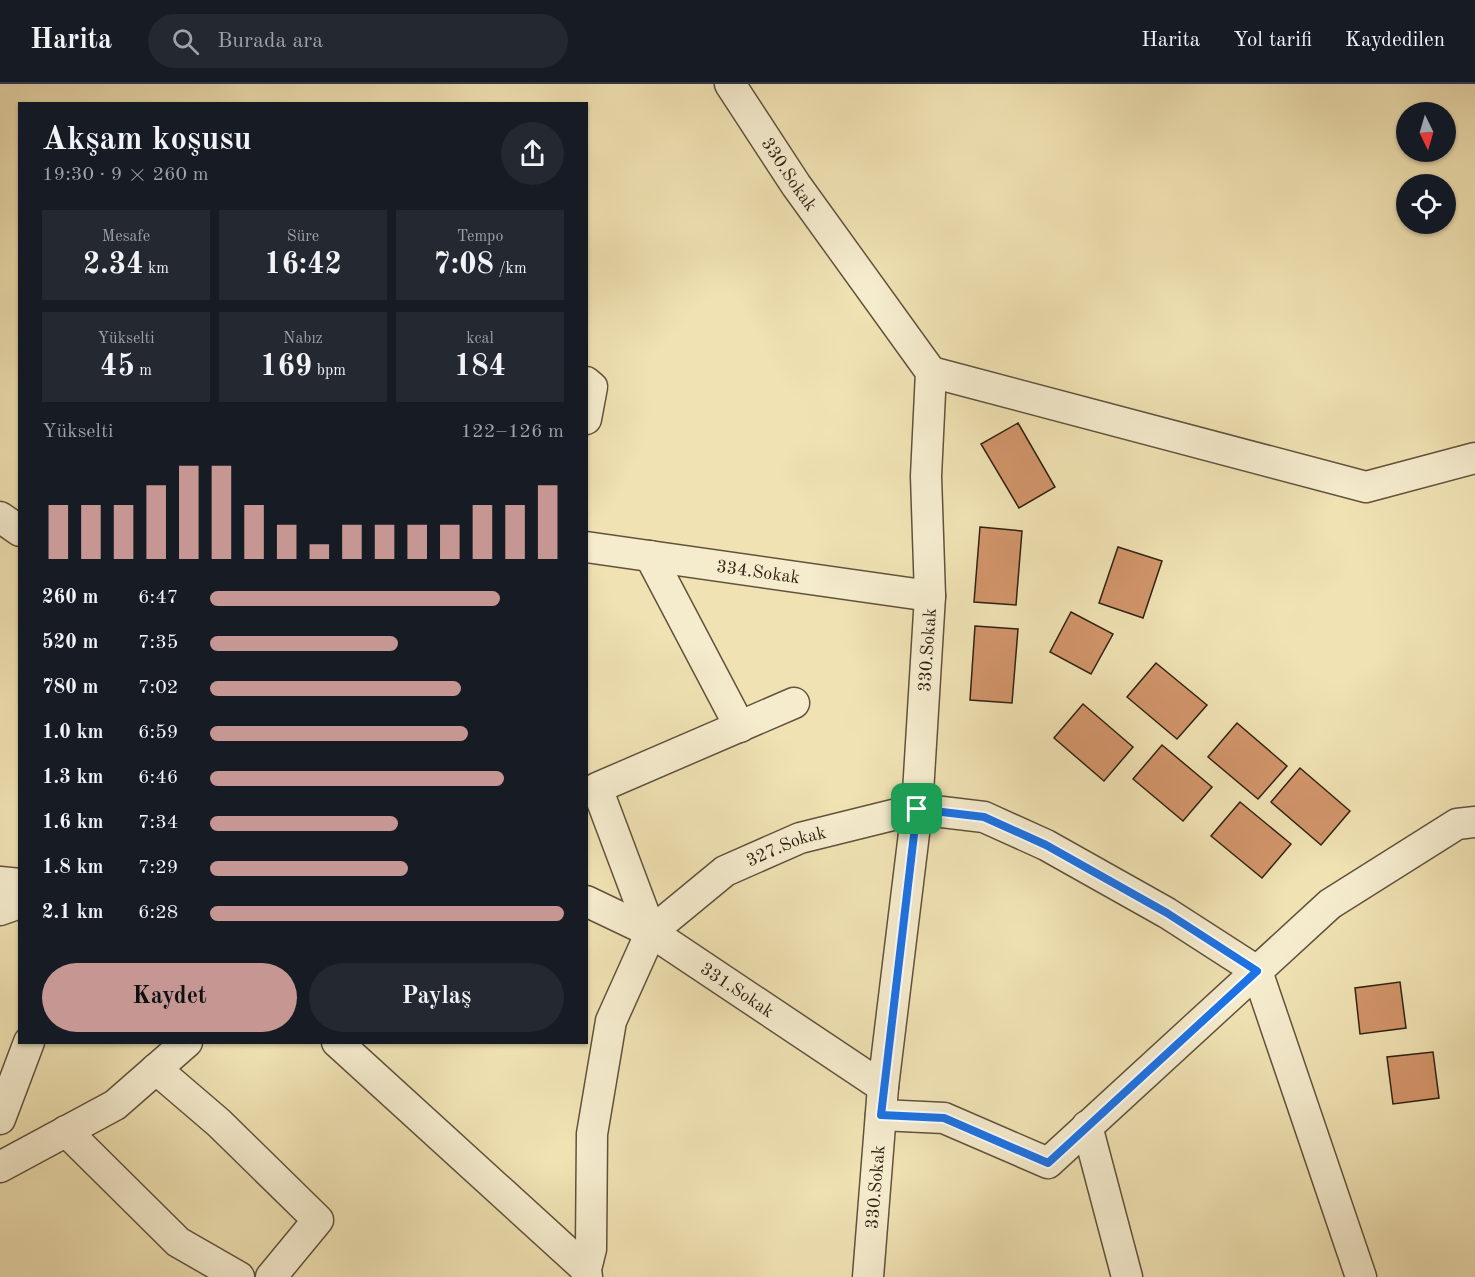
<!DOCTYPE html>
<html lang="tr">
<head>
<meta charset="utf-8">
<style>
	:root { --surface:#171b24; --page:#242831; --text:#f1f3f6; --muted:#9ea1a6; --line:#363941; --accent:#c59692 }
	body { margin:0; font-family:"Old Standard TT",serif; background:var(--page); color:var(--text); height:100vh; display:flex; flex-direction:column; font-size:22px; white-space:nowrap }
	* { box-sizing:border-box; margin:0 }
	p { font-size:20px; color:var(--muted) }
	.icon { flex:none; width:33px; height:33px; fill:none; stroke:currentColor; stroke-width:2; stroke-linecap:round; stroke-linejoin:round }
	.map { position:relative; flex:1; overflow:hidden }
	.details { position:absolute; left:18px; top:18px; width:570px; height:942px; display:flex; flex-direction:column; background:var(--surface); border-radius:0px; box-shadow:0 2px 4px #0004 }
	.details>* { flex:none }
	.needle { width:39px; rotate:175deg }
	.tools { position:absolute; left:1396px; top:18px; display:grid; gap:12px }
	.tools a { display:grid; place-items:center; width:60px; height:60px; border-radius:50%; background:var(--surface); box-shadow:0 2px 4px #0004; font-size:30px }
	.pin { position:absolute; display:grid; place-items:center; width:51px; height:51px; color:#fff; margin:-26px; border-radius:12px; box-shadow:0 3px 9px #0006 }
	.round { display:grid; place-items:center; flex:none; width:63px; height:63px; border-radius:32px; background:var(--page) }
	.head { display:flex; align-items:center; justify-content:space-between; height:102px; padding:0 24px }
	h1 { font-size:33px; font-weight:600; line-height:45px }
	.metrics { display:grid; grid-template-columns:repeat(3,1fr); gap:9px; height:102px; padding:6px 24px }
	.metrics div { display:grid; align-content:center; border-radius:0px; background:var(--page); text-align:center }
	.metrics b { font-size:30px; font-weight:600 }
	.metrics small { font-size:16px; font-weight:400 }
	.metrics p { font-size:16px }
	.chart { height:168px; padding:12px 24px }
	.chart p { display:flex; justify-content:space-between }
	.chart svg { width:100%; height:108px; margin-top:6px; stroke:var(--accent); stroke-width:6 }
	.primary-button { display:flex; gap:12px; margin-top:auto; padding:12px 24px }
	.primary-button a { flex:1; height:69px; border-radius:36px; background:var(--accent); color:#111; font-size:24px; font-weight:600; line-height:69px; text-align:center }
	.primary-button a+a { background:var(--page); color:var(--text) }
	ul { padding:0 24px; list-style:none; font-size:20px }
	li { display:grid; grid-template-columns:96px 72px 1fr; align-items:center; height:45px }
	li i { height:15px; border-radius:8px; background:var(--accent) }
	header { display:flex; align-items:center; gap:36px; box-sizing:border-box; height:84px; padding:0 30px; background:var(--surface); border-bottom:2px solid var(--line) }
	header strong { font-size:28px }
	nav { display:flex; gap:33px; margin-inline-start:auto; font-size:21px }
	.search { width:420px; height:54px; background:var(--page); display:flex; align-items:center; gap:15px; box-sizing:border-box; padding:0 21px; border-radius:33px; color:var(--muted); font-size:22px }
	.map>svg:first-child { display:block }
	.building { fill:#d2956a; stroke:#312214; stroke-width:1.5 }
	.lines { fill:none; stroke-linecap:round; stroke-linejoin:round }
	.minor-casing { stroke:#61523c; stroke-width:33 }
	.minor { stroke:#f5ecce; stroke-width:30 }
	.route-casing { stroke:#fff; stroke-width:12 }
	.route { stroke:#1a73e8; stroke-width:8 }
	.labels { text-anchor:middle; stroke-width:6; stroke-linejoin:round; paint-order:stroke }
	.street-label { font-size:18px; fill:#312214; stroke:#f5ecce }
</style>
</head>
<body>
<header>
<strong>Harita</strong>
<div class="search"><svg class="icon" aria-label="search" viewBox="0 0 24 24"><circle cx="10" cy="10" r="6"/><path d="M15 15l6 6"/></svg>Burada ara</div>
<nav><a>Harita</a><a>Yol tarifi</a><a>Kaydedilen</a></nav>
</header>
<div class="map">
<svg width="1475" height="1193" viewBox="0 0 1475 1193">
	<rect width="100%" height="100%" fill="#f0e2b3"/>
	<filter id="stains"><feTurbulence type="fractalNoise" baseFrequency=".00333" numOctaves="4"/><feColorMatrix values="0 0 0 0 .2 0 0 0 0 .09 0 0 0 0 .02 0 0 0 .5 -.17"/></filter>
	<radialGradient id="worn" r=".72"><stop offset=".6" stop-color="#630" stop-opacity="0"/><stop offset="1" stop-color="#630" stop-opacity=".3"/></radialGradient>
	<path class="building" d="M 1018,339 L 1055,403 L 1019,424 L 981,360 Z
		M 980,443 L 1022,447 L 1016,521 L 974,518 Z
		M 1118,463 L 1162,477 L 1143,534 L 1099,519 Z
		M 1071,528 L 1113,550 L 1091,590 L 1050,568 Z
		M 975,542 L 1018,545 L 1012,619 L 970,616 Z
		M 1156,579 L 1207,621 L 1177,655 L 1127,613 Z
		M 1083,620 L 1133,663 L 1104,697 L 1054,654 Z
		M 1237,639 L 1287,682 L 1258,715 L 1208,673 Z
		M 1162,661 L 1212,703 L 1183,737 L 1133,695 Z
		M 1300,684 L 1350,727 L 1321,761 L 1271,718 Z
		M 1240,718 L 1291,760 L 1262,794 L 1211,752 Z
		M 1400,898 L 1406,944 L 1360,950 L 1355,904 Z
		M 1433,968 L 1439,1014 L 1393,1020 L 1387,973 Z"/>
	<g class="lines">
		<g class="minor-casing">
			<g id="minor">
				<path id="s1" d="M 730,0 L 796,101 L 931,288 L 926,392 L 930,512 L 917,725 L 883,1003 L 868,1193"/>
				<path d="M 931,288 L 1366,403 L 1475,374"/>
				<path d="M 586,298 L 592,303 L 586,335"/>
				<path d="M 0,433 L 20,447"/>
				<path id="s2" d="M 586,463 L 930,512"/>
				<path d="M 650,472 L 740,643"/>
				<path d="M 0,798 L 20,800"/>
				<path id="s3" d="M 586,817 L 651,848 L 883,1003"/>
				<path d="M 0,826 L 20,819"/>
				<path d="M 651,848 L 597,704 L 794,619"/>
				<path d="M 337,958 L 586,1185"/>
				<path d="M 156,985 L 219,1039 L 318,1136 L 271,1193"/>
				<path d="M 881,1031 L 944,1034 L 1048,1079 L 1330,820 L 1457,740 L 1475,738"/>
				<path d="M 0,1035 L 29,958"/>
				<path d="M 1087,1042 L 1127,1193"/>
				<path d="M 66,1047 L 178,1158 L 239,1193"/>
				<path d="M 0,1083 L 115,1021 L 187,958"/>
				<path id="s4" d="M 587,1193 L 586,1185 L 591,1165 L 592,1050 L 611,937 L 651,848 L 725,787 L 800,754 L 917,725 L 984,733 L 1046,761 L 1167,829 L 1257,887 L 1361,1193"/>
			</g>
		</g>
		<use href="#minor" class="minor"/>
	</g>
	<g class="lines">
		<g class="route-casing">
			<path id="route" d="M 917,725 L 984,733 L 1046,761 L 1167,829 L 1257,887 L 1048,1079 L 944,1034 L 881,1031 Z"/>
		</g>
		<use href="#route" class="route"/>
	</g>
	<g class="labels">
		<g class="street-label">
			<text dy="6" stroke="none"><textPath href="#s1" startOffset="108">330.Sokak</textPath></text>
			<text dy="6" stroke="none"><textPath href="#s2" startOffset="174">334.Sokak</textPath></text>
			<text transform="translate(927 566) rotate(-86)" y="6">330.Sokak</text>
			<text dy="6" stroke="none"><textPath href="#s4" startOffset="518">327.Sokak</textPath></text>
			<text dy="6" stroke="none"><textPath href="#s3" startOffset="176">331.Sokak</textPath></text>
			<text transform="translate(875 1103) rotate(-85)" y="6">330.Sokak</text>
		</g>
	</g>
	<rect width="100%" height="100%" filter="url(#stains)"/>
	<rect width="100%" height="100%" fill="url(#worn)"/>
</svg>
<div class="tools">
<a><svg class="needle" viewBox="-14 -14 28 28"><path d="M0-13l5 13h-10z" fill="#e53935"/><path d="M0 13l5-13h-10z" fill="#9ea1a6"/></svg></a>
<a><svg class="icon" aria-label="locate" viewBox="0 0 24 24"><circle cx="12" cy="12" r="6"/><path d="M12 2v4M12 18v4M2 12h4M18 12h4"/></svg></a>
</div>
<div class="pin" style="left:917px;top:725px;background:#1e9e55"><svg class="icon" aria-label="arrive" viewBox="0 0 24 24"><path d="M6 21V4h12l-3 4 3 4H6"/></svg></div>
<section class="details">
<div class="head"><div><h1>Akşam koşusu</h1><p>19:30 · 9 × 260 m</p></div><a class="round"><svg class="icon" aria-label="share" viewBox="0 0 24 24"><path d="M12 15V3M7 8l5-5 5 5M5 13v7h14v-7"/></svg></a></div>
<div class="metrics">
<div><p>Mesafe</p><b>2.34<small> km</small></b></div>
<div><p>Süre</p><b>16:42</b></div>
<div><p>Tempo</p><b>7:08<small> /km</small></b></div>
</div>
<div class="metrics">
<div><p>Yükselti</p><b>45<small> m</small></b></div>
<div><p>Nabız</p><b>169<small> bpm</small></b></div>
<div><p>kcal</p><b>184</b></div>
</div>
<div class="chart"><p><span>Yükselti</span>122–126 m</p>
<svg viewBox="0 0 160 44" preserveAspectRatio="none"><path d="M5 44V22M15 44V22M25 44V22M35 44V14M45 44V6M55 44V6M65 44V22M75 44V30M85 44V38M95 44V30M105 44V30M115 44V30M125 44V30M135 44V22M145 44V22M155 44V14"/></svg>
</div>
<ul>
<li><b>260 m</b>6:47<i style="width:82%"></i></li>
<li><b>520 m</b>7:35<i style="width:53%"></i></li>
<li><b>780 m</b>7:02<i style="width:71%"></i></li>
<li><b>1.0 km</b>6:59<i style="width:73%"></i></li>
<li><b>1.3 km</b>6:46<i style="width:83%"></i></li>
<li><b>1.6 km</b>7:34<i style="width:53%"></i></li>
<li><b>1.8 km</b>7:29<i style="width:56%"></i></li>
<li><b>2.1 km</b>6:28<i style="width:100%"></i></li>
</ul>
<div class="primary-button"><a>Kaydet</a><a>Paylaş</a></div>
</section>
</div>
</body>
</html>
